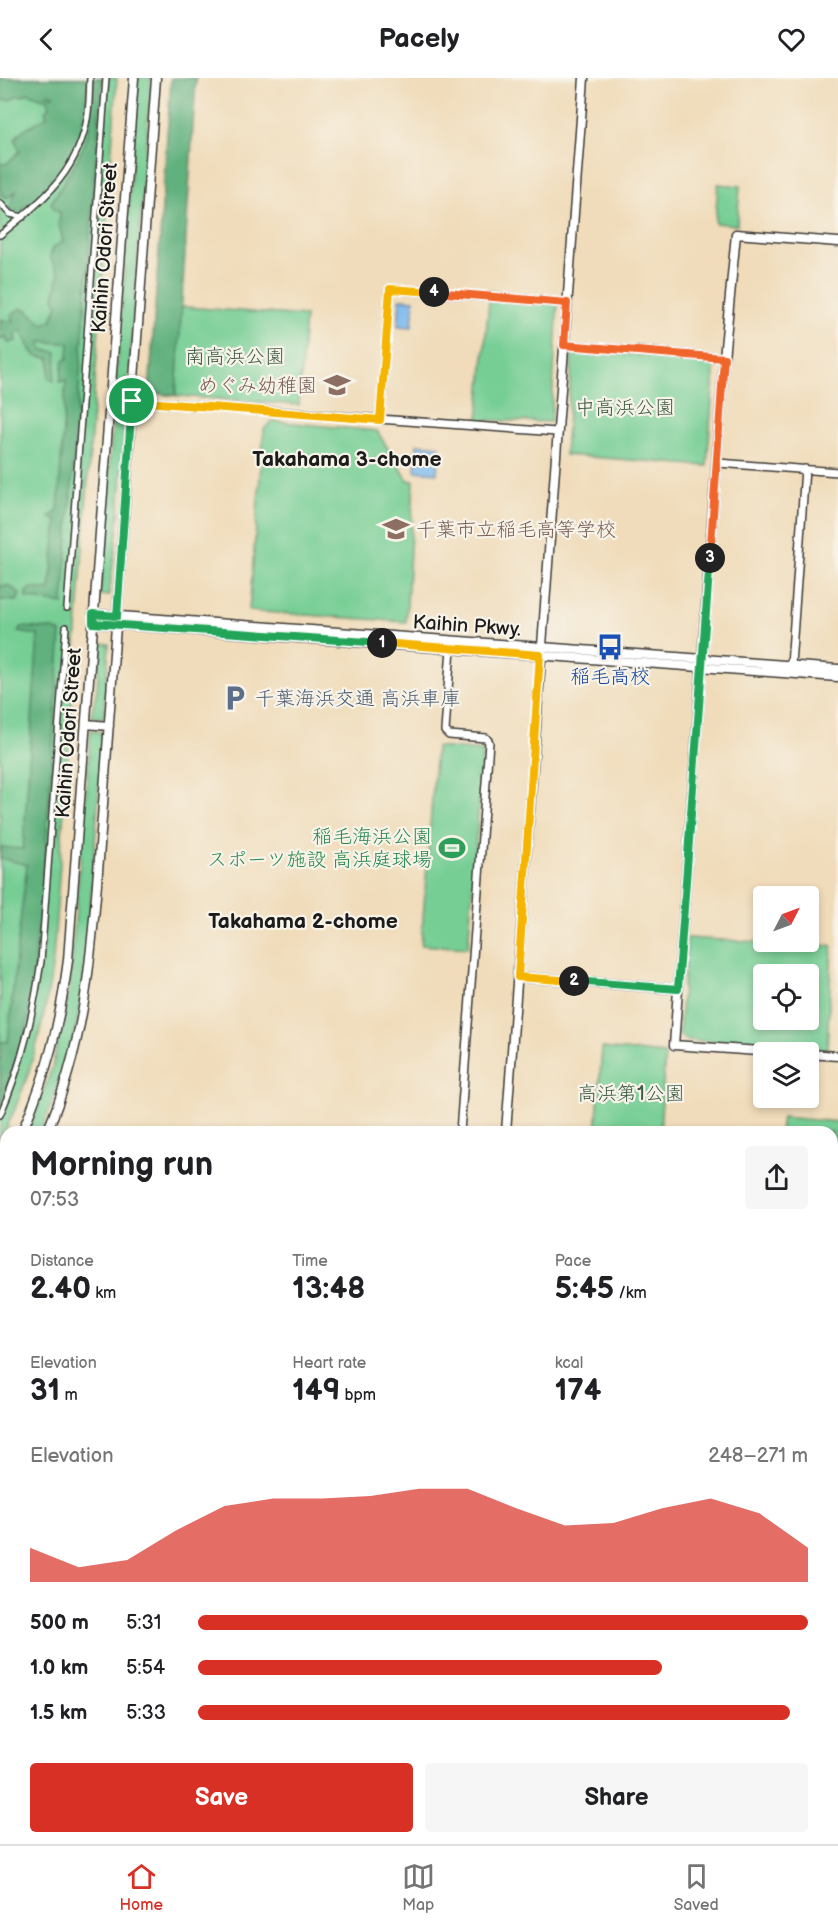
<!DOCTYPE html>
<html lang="en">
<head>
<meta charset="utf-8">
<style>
	:root { --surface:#fff; --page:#f6f6f6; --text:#202124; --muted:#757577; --line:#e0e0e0; --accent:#d93025 }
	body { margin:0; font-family:"Balsamiq Sans","Klee One",sans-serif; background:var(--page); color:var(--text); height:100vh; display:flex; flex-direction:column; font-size:22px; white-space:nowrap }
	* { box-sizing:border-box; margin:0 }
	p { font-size:20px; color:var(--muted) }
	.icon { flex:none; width:33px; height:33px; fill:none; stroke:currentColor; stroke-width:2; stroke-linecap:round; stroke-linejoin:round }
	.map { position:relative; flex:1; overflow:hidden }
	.side { position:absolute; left:0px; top:1048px; width:838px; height:718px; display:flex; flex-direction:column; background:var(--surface); border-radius:18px 18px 0 0; box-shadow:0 3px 9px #0003 }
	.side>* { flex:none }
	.needle { width:39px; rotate:48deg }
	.buttons { position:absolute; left:753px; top:808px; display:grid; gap:12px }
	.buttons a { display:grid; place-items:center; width:66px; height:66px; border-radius:6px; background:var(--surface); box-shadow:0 3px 9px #0003; font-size:30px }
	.pin { position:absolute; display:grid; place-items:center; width:51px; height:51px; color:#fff; margin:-26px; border:3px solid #fff; border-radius:50%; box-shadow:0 2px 6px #0007 }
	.km { position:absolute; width:30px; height:30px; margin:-15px; border-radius:50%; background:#222; color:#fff; font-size:16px; line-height:30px; text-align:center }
	.round { display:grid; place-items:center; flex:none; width:63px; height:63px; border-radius:6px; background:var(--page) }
	.head { display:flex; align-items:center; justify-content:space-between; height:102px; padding:0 30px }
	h1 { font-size:33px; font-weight:700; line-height:45px }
	.figures { display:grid; grid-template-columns:repeat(3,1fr); gap:9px; height:102px; padding:6px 30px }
	.figures div { display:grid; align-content:center }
	.figures b { font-size:30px; font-weight:700 }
	.figures small { font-size:16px; font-weight:400 }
	.figures p { font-size:16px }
	.chart { height:168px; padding:12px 30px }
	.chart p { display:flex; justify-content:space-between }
	.chart svg { width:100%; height:108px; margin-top:6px; fill:var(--accent); opacity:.7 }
	.primary-button { display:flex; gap:12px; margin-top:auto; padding:12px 30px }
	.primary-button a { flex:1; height:69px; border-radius:6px; background:var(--accent); color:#fff; font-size:24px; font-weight:700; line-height:69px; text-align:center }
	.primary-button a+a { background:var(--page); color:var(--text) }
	ul { padding:0 30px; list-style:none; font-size:20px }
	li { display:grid; grid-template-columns:96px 72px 1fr; align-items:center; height:45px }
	li i { height:15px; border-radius:8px; background:var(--accent) }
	header { display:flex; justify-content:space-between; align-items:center; height:78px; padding:0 30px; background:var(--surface); font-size:27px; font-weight:700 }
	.dock { display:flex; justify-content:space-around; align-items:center; height:84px; border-top:2px solid var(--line); background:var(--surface); font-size:16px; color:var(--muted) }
	.dock a { display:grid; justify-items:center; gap:3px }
	.dock .selected { color:var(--accent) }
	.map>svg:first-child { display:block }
	.green { fill:#76ce94; stroke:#497558; stroke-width:1.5; fill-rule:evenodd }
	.forest { fill:#60b17e; stroke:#3e664d; stroke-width:1.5 }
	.water { fill:#7bbaef; stroke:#4c6b86; stroke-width:1.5 }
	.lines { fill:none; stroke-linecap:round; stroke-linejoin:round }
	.pedestrian-casing { stroke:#3c3934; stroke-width:8 }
	.minor-casing { stroke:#3c3934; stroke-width:10 }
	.tertiary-casing { stroke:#3c3934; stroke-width:11 }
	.pedestrian { stroke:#fff; stroke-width:5 }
	.minor { stroke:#fff; stroke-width:7 }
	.tertiary { stroke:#fff; stroke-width:8 }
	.split-1-casing { stroke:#fff; stroke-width:12 }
	.split-2-casing { stroke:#fff; stroke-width:12 }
	.split-3-casing { stroke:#fff; stroke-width:12 }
	.split-4-casing { stroke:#fff; stroke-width:12 }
	.split-5-casing { stroke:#fff; stroke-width:12 }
	.split-1 { stroke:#22a559; stroke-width:8 }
	.split-2 { stroke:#f5b400; stroke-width:8 }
	.split-3 { stroke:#22a559; stroke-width:8 }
	.split-4 { stroke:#f0652b; stroke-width:8 }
	.split-5 { stroke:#f5b400; stroke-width:8 }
	.labels { text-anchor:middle; stroke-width:4.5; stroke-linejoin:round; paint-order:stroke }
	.street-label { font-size:20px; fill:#1c1c1c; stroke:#f7f3e8 }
	.park-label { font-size:20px; fill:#3c5a46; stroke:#f7f3e8 }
	.education-label { font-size:20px; fill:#785e54; stroke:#f7f3e8; text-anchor:end }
	.transit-label { font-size:20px; fill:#164399; stroke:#f7f3e8 }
	.service-label { font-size:20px; fill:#4e5e75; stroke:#f7f3e8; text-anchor:start }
	.leisure-label { font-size:20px; fill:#27864d; stroke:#f7f3e8; text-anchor:end }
	.neighbourhood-label { font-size:21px; font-weight:bold; fill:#1c1c1c; stroke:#f7f3e8 }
</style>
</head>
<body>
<header><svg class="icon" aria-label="back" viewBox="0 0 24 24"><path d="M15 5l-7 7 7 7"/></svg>Pacely<svg class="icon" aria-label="heart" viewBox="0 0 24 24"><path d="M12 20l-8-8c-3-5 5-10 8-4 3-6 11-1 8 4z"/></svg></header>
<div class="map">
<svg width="838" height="1766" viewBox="0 0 838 1766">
	<rect width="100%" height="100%" fill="#f7f3e8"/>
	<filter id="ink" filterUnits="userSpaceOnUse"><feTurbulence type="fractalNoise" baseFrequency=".0167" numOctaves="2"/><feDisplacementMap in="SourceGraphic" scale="12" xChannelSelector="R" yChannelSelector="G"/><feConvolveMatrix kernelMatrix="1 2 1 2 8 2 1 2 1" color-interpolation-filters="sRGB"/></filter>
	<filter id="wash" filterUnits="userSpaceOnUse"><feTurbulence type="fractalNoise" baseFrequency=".008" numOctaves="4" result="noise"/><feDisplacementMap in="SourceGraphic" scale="24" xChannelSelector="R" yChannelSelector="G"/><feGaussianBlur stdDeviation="1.35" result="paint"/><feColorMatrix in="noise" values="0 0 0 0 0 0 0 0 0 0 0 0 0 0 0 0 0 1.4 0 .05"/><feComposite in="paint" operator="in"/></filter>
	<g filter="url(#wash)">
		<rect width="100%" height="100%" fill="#f0dcba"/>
		<path class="green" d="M 0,0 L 117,0 L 53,882 C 45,945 29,1007 0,1063 Z
			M 138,0 L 151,0 L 118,449 L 109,518 L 100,517 Z
			M 718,106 L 740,108 L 737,147 L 715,145 Z
			M 490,213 L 558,223 L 551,344 L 478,342 Z
			M 171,228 L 305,238 L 299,327 L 165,317 Z
			M 577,272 L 715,283 L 707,388 L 565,377 L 572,276 Z
			M 272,343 L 377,353 L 408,402 L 414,403 L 406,544 L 249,533 L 264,351 Z
			M 100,565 L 109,566 L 104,639 L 102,640 L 92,639 L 91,638 L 97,611 Z
			M 91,652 L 103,655 L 87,875 L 79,936 L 67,985 L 41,1054 L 27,1054 L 52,990 L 69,914 Z
			M 436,669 L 483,673 L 468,870 L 421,867 Z
			M 687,860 L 832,868 L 827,971 L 686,962 L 679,956 ZM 764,897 L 808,897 L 808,942 L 764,942 Z
			M 602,970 L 665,976 L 660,1054 L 596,1054 Z
			M 782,1039 L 838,1044 L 835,1085 L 833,1085 L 832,1054 L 780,1054 Z
			M 6,1095 L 6,1120 L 0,1129 L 0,1106 Z"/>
		<path class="forest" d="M 0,0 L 88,0 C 86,31 81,97 46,109 L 47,115 L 24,129 L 20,134 L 9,131 L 16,113 L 7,120 L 0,115 L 0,86 L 6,86 L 20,73 L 15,61 C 23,48 34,48 47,38 L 45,33 L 50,28 L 47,21 L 53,17 L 48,16 L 43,21 L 28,15 L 23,18 L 17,18 L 10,22 L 1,22 Z
			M 94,0 L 102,0 L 63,526 L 26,520 L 26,514 L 32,510 L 50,512 L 57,443 L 49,439 L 58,433 L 66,302 L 60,304 L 63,283 L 68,280 L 69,265 L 41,264 L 42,272 L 57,274 L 54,303 L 49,301 L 50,280 L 36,278 L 29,269 L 21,252 L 15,256 L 16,263 L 8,265 L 6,258 L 0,262 L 0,242 L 13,243 L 11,238 L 20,230 L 27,232 L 43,246 L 51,243 L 58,227 L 54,220 L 59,197 L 50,178 L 54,169 L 63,163 L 59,147 L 60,134 L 55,133 L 51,125 C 63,105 78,84 86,62 C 92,42 92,20 94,0 Z
			M 171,0 L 196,0 L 176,317 L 149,315 Z
			M 0,508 L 10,508 L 20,516 L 17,523 L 0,522 Z
			M 21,549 L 53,551 L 61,554 L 41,836 L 35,873 L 35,903 L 24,962 L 0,1027 L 0,964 L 8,964 L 17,869 L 27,787 L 0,780 L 0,769 L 23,771 L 38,557 L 18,554 Z"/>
		<path class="water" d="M 400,221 L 414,222 L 412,249 L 398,248 Z
			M 417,366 L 440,368 L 437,395 L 415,393 Z"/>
	</g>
	<g filter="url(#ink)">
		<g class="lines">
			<g class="pedestrian-casing">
				<path id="pedestrian" d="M 0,125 L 10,136 L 23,139
					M 0,157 C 39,126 75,97 86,46 C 90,31 89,15 90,0
					M 67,530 L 106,0
					M 0,1037 C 22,987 33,937 41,883 L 66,549"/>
			</g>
			<g class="minor-casing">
				<path id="minor" d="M 564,267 L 724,280
					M 132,323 L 557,354
					M 380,342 L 390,211 L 567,225
					M 718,385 L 838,394
					M 451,570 L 445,653 L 449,657 L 486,660 L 489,664 L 460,1054
					M 791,587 L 805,391
					M 0,1421 L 6,1381
					M 0,1448 L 6,1448
					M 166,1766 L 167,1761
					M 391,1766 L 392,1761"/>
			</g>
			<g class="tertiary-casing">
				<path id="tertiary" d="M 93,536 L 838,591
					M 93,545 L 838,599
					M 86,646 L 109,648
					M 518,899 L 678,911
					M 787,975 L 674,967 L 724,280 L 736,156 L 838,164
					M 808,976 L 838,978
					M 22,1054 C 47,996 60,945 68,882 L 134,0
					M 47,1054 C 86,962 91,880 99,781 L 156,0
					M 506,1054 L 584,0
					M 0,1096 L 6,1085
					M 0,1138 L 6,1129
					M 832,1243 L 838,1243
					M 832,1252 L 838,1252
					M 832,1294 L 838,1294
					M 832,1305 L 838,1304
					M 0,1319 L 6,1319
					M 0,1329 L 6,1329
					M 0,1395 L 4,1395
					M 832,1546 L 838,1546
					M 0,1571 L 6,1571
					M 0,1712 L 6,1712"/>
			</g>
			<use href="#pedestrian" class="pedestrian"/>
			<use href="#minor" class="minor"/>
			<use href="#tertiary" class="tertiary"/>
		</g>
	</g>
	<g class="lines" filter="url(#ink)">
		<g class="split-1-casing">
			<path id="split-1" d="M 132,323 L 117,538 L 93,536 L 93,545 L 382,565"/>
		</g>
		<g class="split-2-casing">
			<path id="split-2" d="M 382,565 L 540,577 L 518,899 L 574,903"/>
		</g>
		<g class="split-3-casing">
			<path id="split-3" d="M 574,903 L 678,911 L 710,480"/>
		</g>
		<g class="split-4-casing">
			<path id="split-4" d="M 434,214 L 567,225 L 564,267 L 724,280 L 710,480"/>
		</g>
		<g class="split-5-casing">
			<path id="split-5" d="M 132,323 L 380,342 L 390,211 L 434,214"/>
		</g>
		<use href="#split-1" class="split-1"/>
		<use href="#split-2" class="split-2"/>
		<use href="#split-3" class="split-3"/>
		<use href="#split-4" class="split-4"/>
		<use href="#split-5" class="split-5"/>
	</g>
	<defs>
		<g id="school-bare" transform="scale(2.07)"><path d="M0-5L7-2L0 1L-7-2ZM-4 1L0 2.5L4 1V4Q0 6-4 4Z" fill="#8d6e63" stroke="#f7f3e8" stroke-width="2.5" paint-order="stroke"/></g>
		<g id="bus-bare" transform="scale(2.07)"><path d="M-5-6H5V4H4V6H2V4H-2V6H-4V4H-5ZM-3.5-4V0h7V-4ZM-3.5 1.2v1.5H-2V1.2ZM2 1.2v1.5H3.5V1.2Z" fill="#1a4fb4" stroke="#f7f3e8" stroke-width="2.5" paint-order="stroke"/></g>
		<g id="parking-bare" transform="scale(2.07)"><path d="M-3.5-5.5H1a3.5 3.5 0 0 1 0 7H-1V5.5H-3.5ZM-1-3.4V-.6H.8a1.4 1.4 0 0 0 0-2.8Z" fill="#5c6f8a" stroke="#f7f3e8" stroke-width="2.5" paint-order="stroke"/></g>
		<g id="stadium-bare" transform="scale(2.07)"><path d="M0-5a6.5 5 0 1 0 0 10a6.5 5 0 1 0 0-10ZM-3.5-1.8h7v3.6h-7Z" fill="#2e9e5b" stroke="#f7f3e8" stroke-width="2.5" paint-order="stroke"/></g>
	</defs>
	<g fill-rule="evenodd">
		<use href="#school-bare" x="337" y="307"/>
		<use href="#school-bare" x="396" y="451"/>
		<use href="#bus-bare" x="610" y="569"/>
		<use href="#parking-bare" x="235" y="620"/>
		<use href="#stadium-bare" x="452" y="770"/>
	</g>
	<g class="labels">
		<g class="street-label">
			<text transform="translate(104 170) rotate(-86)" y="7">Kaihin Odori Street</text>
			<text transform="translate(467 547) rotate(4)" y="7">Kaihin Pkwy.</text>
			<text transform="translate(68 655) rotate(-86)" y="7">Kaihin Odori Street</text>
		</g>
		<g class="park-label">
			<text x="235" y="285">南高浜公園</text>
			<text x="625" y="336">中高浜公園</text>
			<text x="631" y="1022">高浜第1公園</text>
		</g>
		<g class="education-label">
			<text x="317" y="314">めぐみ幼稚園</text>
			<text x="416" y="458" text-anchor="start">千葉市立稲毛高等学校</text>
		</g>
		<g class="transit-label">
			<text x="610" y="605">稲毛高校</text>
		</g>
		<g class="service-label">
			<text x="255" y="627">千葉海浜交通 高浜車庫</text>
		</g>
		<g class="leisure-label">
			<text x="432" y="765">稲毛海浜公園<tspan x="432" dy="23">スポーツ施設 高浜庭球場</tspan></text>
		</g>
		<g class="neighbourhood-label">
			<text x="347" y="388">Takahama 3-chome</text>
			<text x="303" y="850">Takahama 2-chome</text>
		</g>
	</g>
</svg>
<div class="buttons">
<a><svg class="needle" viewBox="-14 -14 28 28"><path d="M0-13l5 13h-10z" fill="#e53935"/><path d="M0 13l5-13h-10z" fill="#757577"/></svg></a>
<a><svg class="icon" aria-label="locate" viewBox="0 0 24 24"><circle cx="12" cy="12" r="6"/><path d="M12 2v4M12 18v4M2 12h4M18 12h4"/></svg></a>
<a><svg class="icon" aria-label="layers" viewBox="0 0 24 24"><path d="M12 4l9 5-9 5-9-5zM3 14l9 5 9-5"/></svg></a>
</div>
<div class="pin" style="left:132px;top:323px;background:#1e9e55"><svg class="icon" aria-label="arrive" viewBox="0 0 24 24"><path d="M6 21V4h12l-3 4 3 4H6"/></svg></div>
<b class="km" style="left:382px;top:565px">1</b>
<b class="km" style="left:574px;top:903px">2</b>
<b class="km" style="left:710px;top:480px">3</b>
<b class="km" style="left:434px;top:214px">4</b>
<section class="side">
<div class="head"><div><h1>Morning run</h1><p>07:53</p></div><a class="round"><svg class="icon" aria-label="share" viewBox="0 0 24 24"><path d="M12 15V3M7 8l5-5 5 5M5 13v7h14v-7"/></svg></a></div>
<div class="figures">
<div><p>Distance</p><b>2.40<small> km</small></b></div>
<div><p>Time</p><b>13:48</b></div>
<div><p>Pace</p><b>5:45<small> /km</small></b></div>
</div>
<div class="figures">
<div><p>Elevation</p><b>31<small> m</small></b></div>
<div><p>Heart rate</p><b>149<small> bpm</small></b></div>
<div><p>kcal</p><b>174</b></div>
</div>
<div class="chart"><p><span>Elevation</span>248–271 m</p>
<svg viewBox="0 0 160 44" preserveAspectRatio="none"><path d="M0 44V30L10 38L20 35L30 23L40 13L50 10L60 10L70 9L80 6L90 6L100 14L110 21L120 20L130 14L140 10L150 16L160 30V44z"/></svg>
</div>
<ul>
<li><b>500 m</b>5:31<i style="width:100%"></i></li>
<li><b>1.0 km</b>5:54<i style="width:76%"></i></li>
<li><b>1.5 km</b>5:33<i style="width:97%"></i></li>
</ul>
<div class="primary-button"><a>Save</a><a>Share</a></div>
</section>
</div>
<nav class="dock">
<a class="selected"><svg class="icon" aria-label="home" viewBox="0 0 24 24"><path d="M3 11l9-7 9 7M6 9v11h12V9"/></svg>Home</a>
<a><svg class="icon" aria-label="map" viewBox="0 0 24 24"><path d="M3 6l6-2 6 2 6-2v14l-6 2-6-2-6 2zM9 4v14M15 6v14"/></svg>Map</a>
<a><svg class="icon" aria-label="saved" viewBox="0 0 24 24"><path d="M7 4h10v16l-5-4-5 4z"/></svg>Saved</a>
</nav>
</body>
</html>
